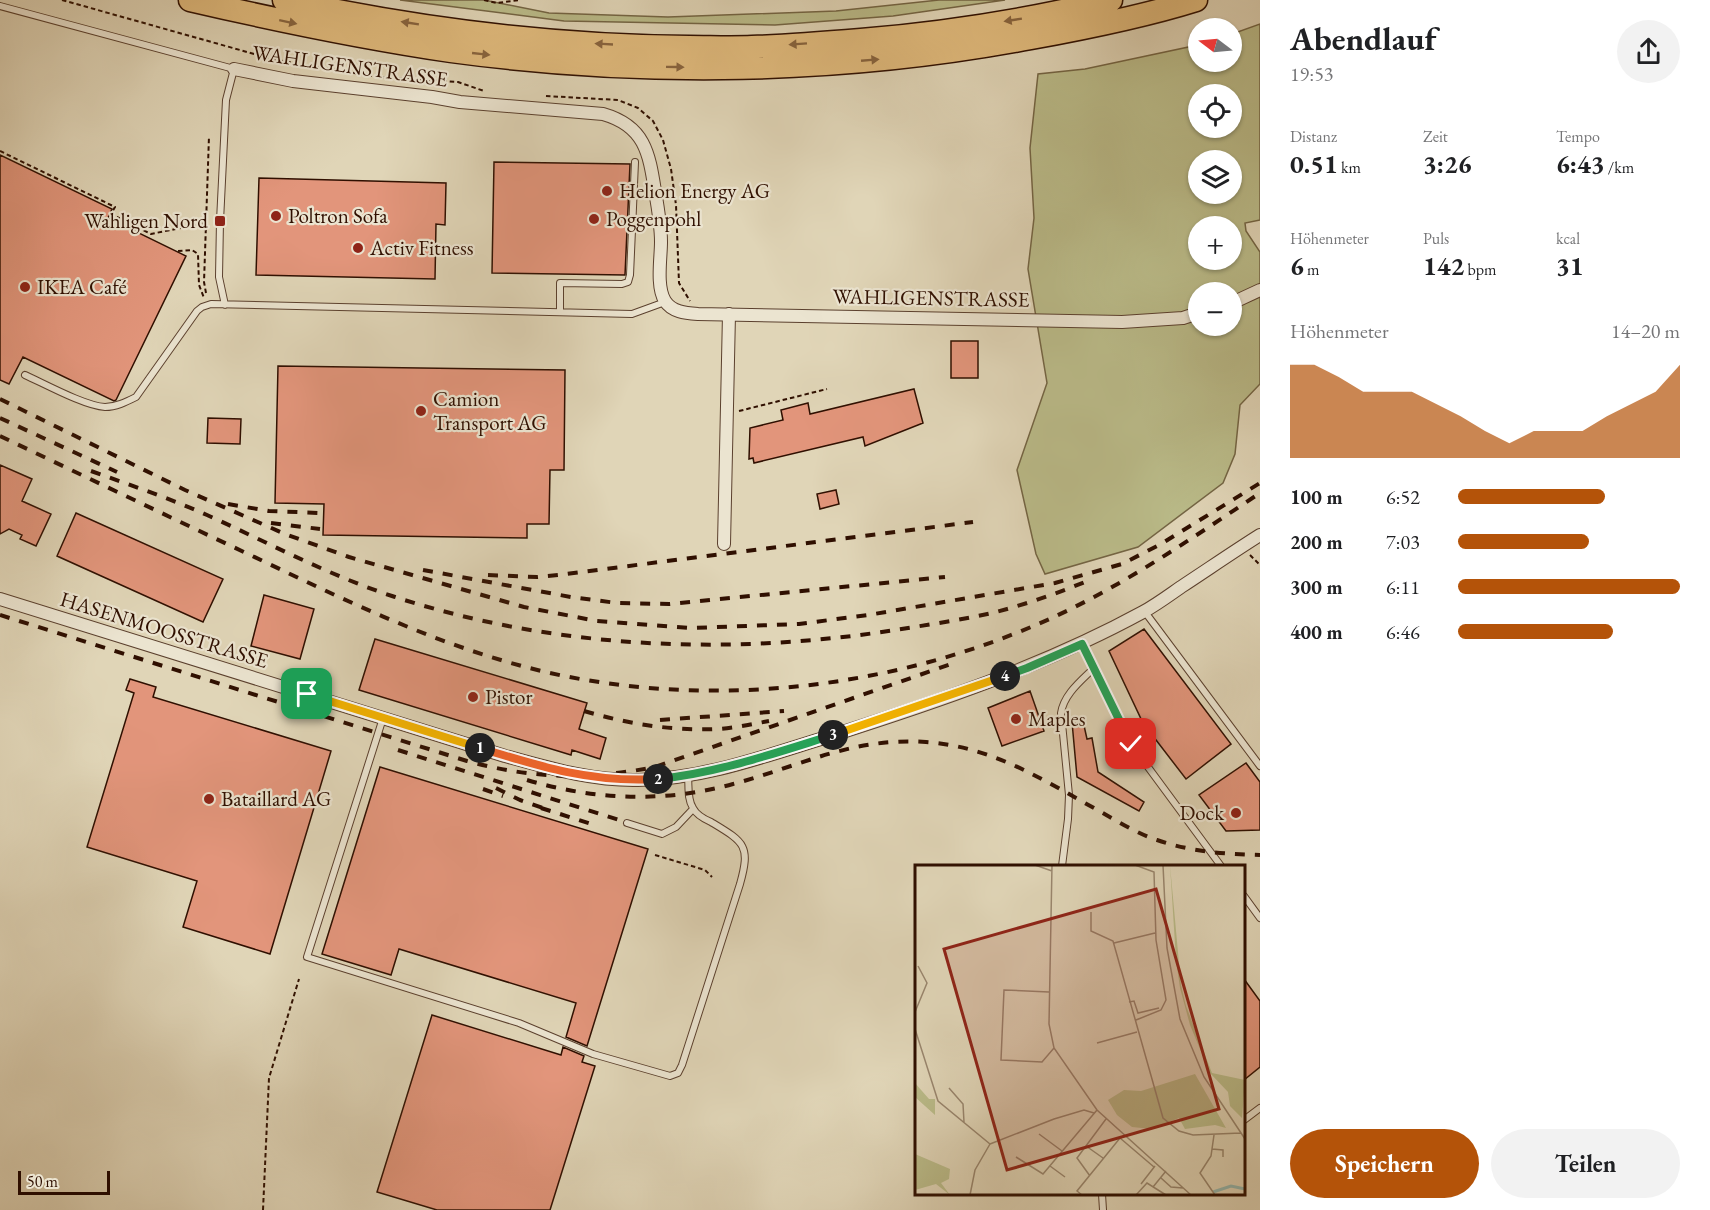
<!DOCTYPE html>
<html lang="de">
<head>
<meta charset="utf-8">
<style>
	:root { --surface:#fff; --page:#f2f2f2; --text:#202124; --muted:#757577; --accent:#b45309 }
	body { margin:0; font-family:"EB Garamond",serif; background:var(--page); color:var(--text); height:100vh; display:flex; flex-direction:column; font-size:22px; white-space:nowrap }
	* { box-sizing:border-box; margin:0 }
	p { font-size:20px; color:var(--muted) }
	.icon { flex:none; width:33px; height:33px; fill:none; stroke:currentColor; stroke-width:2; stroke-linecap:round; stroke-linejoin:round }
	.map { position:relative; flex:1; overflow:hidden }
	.details { display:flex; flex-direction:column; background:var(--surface); width:450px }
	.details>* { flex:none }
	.needle { width:39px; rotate:286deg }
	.tools { position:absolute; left:1188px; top:18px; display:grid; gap:12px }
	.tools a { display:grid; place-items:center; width:54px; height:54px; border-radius:50%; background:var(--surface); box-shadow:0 2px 4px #0004; font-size:30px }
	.scale { position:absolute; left:18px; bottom:15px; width:92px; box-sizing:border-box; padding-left:6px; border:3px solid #2f0f00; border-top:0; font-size:16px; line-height:21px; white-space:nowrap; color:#2f0f00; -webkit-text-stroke:4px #ebe4d0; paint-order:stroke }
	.pin { position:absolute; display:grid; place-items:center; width:51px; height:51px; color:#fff; margin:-26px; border-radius:12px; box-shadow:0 3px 9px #0006 }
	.km { position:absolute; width:30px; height:30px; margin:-15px; border-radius:50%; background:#222; color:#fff; font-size:16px; line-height:30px; text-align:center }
	.round { display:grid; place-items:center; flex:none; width:63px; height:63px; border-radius:32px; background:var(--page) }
	.headline { display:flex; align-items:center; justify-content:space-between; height:102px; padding:0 30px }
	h1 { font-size:33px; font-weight:700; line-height:45px }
	.metrics { display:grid; grid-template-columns:repeat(3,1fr); gap:9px; height:102px; padding:6px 30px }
	.metrics div { display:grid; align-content:center }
	.metrics b { font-size:26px; font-weight:700 }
	.metrics small { font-size:16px; font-weight:400 }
	.metrics p { font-size:16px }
	.chart { height:168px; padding:12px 30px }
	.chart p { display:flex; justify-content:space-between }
	.chart svg { width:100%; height:108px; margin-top:6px; fill:var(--accent); opacity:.7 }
	.button { display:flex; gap:12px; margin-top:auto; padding:12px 30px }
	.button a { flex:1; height:69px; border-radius:36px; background:var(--accent); color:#fff; font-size:24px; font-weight:700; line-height:69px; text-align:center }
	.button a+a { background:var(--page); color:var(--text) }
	ul { padding:0 30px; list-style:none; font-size:20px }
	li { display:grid; grid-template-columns:96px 72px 1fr; align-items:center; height:45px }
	li i { height:15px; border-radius:8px; background:var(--accent) }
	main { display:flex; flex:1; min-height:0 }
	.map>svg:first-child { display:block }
	.green { fill:#babb89; stroke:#746544; stroke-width:1.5; fill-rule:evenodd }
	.building { fill:#e2957b; stroke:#2f0f00; stroke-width:1.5 }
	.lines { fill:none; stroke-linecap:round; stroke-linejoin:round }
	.service-casing { stroke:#5b402e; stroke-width:8 }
	.minor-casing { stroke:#5b402e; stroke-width:14 }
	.motorway-casing { stroke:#2f0f00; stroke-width:25 }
	.path { stroke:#2f0f00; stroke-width:2; stroke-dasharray:4.5 3; stroke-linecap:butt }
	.service { stroke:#ebe4d0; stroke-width:6 }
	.minor { stroke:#ebe4d0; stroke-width:12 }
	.motorway { stroke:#e0ba7c; stroke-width:22 }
	.rail { stroke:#2f0f00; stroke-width:4; stroke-dasharray:10 10; stroke-linecap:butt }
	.oneway { fill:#88643e }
	.split-1-casing { stroke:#fff; stroke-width:12 }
	.split-2-casing { stroke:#fff; stroke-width:12 }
	.split-3-casing { stroke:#fff; stroke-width:12 }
	.split-4-casing { stroke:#fff; stroke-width:12 }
	.split-5-casing { stroke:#fff; stroke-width:12 }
	.split-1 { stroke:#f5b400; stroke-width:8 }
	.split-2 { stroke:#f0652b; stroke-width:8 }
	.split-3 { stroke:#22a559; stroke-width:8 }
	.split-4 { stroke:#f5b400; stroke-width:8 }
	.split-5 { stroke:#22a559; stroke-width:8 }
	.poi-dot { fill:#8f2418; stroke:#ebe4d0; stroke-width:2 }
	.labels { text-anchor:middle; stroke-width:4.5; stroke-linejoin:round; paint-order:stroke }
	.street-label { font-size:21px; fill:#2f0f00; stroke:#ebe4d0 }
	.poi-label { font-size:21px; fill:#2f0f00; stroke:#ebe4d0; text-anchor:start }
	.inset-river { fill:none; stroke:#94b8b0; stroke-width:3 }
	.inset-road { fill:none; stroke:#99866e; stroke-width:1.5 }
	.view { fill:#8f2418; fill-opacity:0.15; stroke:#8f2418; stroke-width:3 }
	.inset-edge { fill:none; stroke:#2f0f00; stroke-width:3 }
</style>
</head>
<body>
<main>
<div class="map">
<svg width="1260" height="1210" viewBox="0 0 1260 1210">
	<rect width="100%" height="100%" fill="#e0d5b7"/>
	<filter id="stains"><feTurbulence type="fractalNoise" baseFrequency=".00333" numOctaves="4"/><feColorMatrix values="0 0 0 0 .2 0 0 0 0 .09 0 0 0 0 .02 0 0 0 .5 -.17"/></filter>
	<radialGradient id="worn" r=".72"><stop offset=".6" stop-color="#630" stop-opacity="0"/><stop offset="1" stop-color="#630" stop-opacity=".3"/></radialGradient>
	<path class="green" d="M 400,0 L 484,0 L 549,13 L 668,17 L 836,11 L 939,0 L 1005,0 L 893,16 L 775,25 L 564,21 Z
		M 1260,24 L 1260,220 L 1245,223 L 1246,231 L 1260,252 L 1260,384 L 1240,405 L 1235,454 L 1223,483 L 1138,547 L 1045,574 L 1036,554 L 1017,470 L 1047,383 L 1028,269 L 1034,218 L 1030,148 L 1038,74 L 1085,69 L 1198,45 L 1198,62 L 1232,62 L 1232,34 ZM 1198,94 L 1232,94 L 1232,128 L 1198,128 ZM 1198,160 L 1232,160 L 1232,194 L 1198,194 ZM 1198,226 L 1232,226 L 1232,260 L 1198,260 ZM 1198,292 L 1232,292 L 1232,326 L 1198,326 Z"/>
	<path class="building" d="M 0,155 L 112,209 L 108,218 L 186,256 L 116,400 L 114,401 L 23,357 L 9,384 L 0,380 Z
		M 494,162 L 630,164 L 625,275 L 492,273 Z
		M 259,178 L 446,183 L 445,225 L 436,224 L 435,279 L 256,275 Z
		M 951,341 L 978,341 L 978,378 L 951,378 Z
		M 278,366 L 565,370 L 564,470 L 550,470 L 549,524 L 527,524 L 527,538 L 323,535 L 324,504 L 275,503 Z
		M 914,389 L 923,423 L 865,446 L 863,437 L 754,463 L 753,458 L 749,459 L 750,428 L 783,420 L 781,410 L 808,403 L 810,414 Z
		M 208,418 L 241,419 L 240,444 L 207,443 Z
		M 0,465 L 32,479 L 22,501 L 51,514 L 36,546 L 20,539 L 22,535 L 9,529 L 0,534 Z
		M 836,490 L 839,504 L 820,509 L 817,494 Z
		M 76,513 L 223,579 L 203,622 L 57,556 Z
		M 264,595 L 314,609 L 300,659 L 251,646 Z
		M 1144,629 L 1231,744 L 1186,779 L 1143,723 L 1109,651 Z
		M 375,639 L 587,703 L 579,729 L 606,738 L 600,759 L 572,750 L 571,755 L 359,690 Z
		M 130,679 L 156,687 L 153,697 L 331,751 L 270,954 L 183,927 L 197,881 L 87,847 L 134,693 L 126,690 Z
		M 1030,691 L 1044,731 L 1002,746 L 988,708 Z
		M 1083,721 L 1087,739 L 1092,738 L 1098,772 L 1144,802 L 1139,811 L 1077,777 L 1072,722 Z
		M 1246,763 L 1260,782 L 1260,830 L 1226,831 L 1199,795 Z
		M 380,767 L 648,849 L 587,1046 L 566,1037 L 576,1003 L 399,949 L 391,975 L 322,954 Z
		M 1244,979 L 1260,1001 L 1260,1067 L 1244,1080 Z
		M 432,1015 L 561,1055 L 563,1047 L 584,1056 L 582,1062 L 595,1066 L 550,1210 L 437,1210 L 377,1192 Z"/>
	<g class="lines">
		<g class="service-casing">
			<path id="service" d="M 0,6 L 234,69 L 226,100 L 220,221 L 219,277 L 225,305
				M 560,312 L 560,283 L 622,284 L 628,282 L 630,275 L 635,162
				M 25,375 C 45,384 85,406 105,407 C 116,407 126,402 136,397 L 197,311 L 202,307 L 211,304 L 632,314 L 665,302
				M 1145,612 L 1260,766
				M 1082,643 L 1131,744 L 1221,866
				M 383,718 L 307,957 L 519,1023 L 593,1054 L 670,1076 L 678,1073 L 682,1065 L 740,884 C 751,845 744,842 711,822 C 704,819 696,814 693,808 C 687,799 689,786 688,776
				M 627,823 L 662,834 L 676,827 L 693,809
				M 1062,866 L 1068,819 L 1069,795 L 1061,713 C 1064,694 1081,681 1094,668
				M 1244,896 L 1260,918
				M 1244,1120 L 1260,1108
				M 1102,1194 L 1103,1210"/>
		</g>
		<g class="minor-casing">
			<path id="minor" d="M 234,69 L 293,81 L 432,97 L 460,102 L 603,114 C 645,126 649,153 655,191 C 658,208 661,225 661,242 C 661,258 656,287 665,301 C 672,312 685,313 698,314 L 1122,322 L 1183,318 L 1198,313
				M 1232,303 L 1260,290
				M 724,544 L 729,314
				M 0,599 L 505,756 C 549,768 592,781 638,780 C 704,779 765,756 827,737 C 934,703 1044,666 1143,612 C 1156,605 1168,596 1181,587 C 1207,570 1233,552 1260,535"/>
		</g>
		<g class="motorway-casing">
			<path id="motorway" d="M 190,0 C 276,20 363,38 451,51 C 643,77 841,74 1031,38 C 1086,28 1142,17 1196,0
				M 284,0 C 417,29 553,46 689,47 C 710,47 731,48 752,47 C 789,46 825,43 861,40 C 945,33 1029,20 1111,0"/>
		</g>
		<path class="path" d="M 62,0 L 272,59 L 377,77 L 458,82 L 484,91
			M 484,0 L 497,3 L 520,0
			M 546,96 L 618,100 L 638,108 L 653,121 L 663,140 L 671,169 L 676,205 L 679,283 L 690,301
			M 0,151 L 115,207 L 111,214 L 151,234 L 205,223
			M 178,251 L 192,250 L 198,254 L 199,285 L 204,298
			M 206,293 L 204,282 L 209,136
			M 739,411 L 827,389
			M 1250,555 L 1260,565
			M 655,855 L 705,870 L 712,877
			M 263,1210 L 269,1078 L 299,979"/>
		<use href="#service" class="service"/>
		<use href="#minor" class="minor"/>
		<use href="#motorway" class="motorway"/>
		<path class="rail" d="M 0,399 L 185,490 L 285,534 L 349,557 L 524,607 L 597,621 L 691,628 L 799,624 L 868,615 L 1055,583 L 1122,564 L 1161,544 L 1260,483
			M 0,418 L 117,472
			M 0,436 C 88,478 176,520 265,562 C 357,606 449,650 550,673 C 709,708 881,690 1031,627 C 1113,593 1186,542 1260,493
			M 91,471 C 130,485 169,498 207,515 C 269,543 328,575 392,596 C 553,649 729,656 895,630 C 927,625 960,620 992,613 C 1024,605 1055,594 1085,582
			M 228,504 L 269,511 L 320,513
			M 271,523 L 320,529
			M 423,570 L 571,597 L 617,603 L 669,604 L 945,577
			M 488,575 L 537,577 L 558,575 L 973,522
			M 0,615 L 467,761 C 533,779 588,780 655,767 L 954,663
			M 584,711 C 629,724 671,731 718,729 C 735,728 752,724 769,721
			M 660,720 L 784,711
			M 398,750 L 619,820
			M 527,780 C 594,800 665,803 733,784 C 801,766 852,737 926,742 C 994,747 1043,780 1101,812 C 1119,822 1138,834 1157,840 C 1192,852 1224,854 1260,855
			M 496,788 L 520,800 L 549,810
			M 483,789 L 503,796
			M 541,808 L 598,826"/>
	</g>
	<defs><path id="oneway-solid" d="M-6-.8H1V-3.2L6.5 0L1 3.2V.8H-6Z" transform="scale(1.5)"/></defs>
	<g class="oneway">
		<use href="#oneway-solid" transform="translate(1013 20) rotate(171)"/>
		<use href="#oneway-solid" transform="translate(288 22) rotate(12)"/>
		<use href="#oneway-solid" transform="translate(410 23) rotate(-171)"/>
		<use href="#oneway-solid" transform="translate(604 44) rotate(-177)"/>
		<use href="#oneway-solid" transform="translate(798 44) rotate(176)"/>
		<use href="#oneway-solid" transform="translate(481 54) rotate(6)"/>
		<use href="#oneway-solid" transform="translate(870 60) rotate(-5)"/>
		<use href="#oneway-solid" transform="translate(675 67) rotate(1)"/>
	</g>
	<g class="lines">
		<g class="split-1-casing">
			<path id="split-1" d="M 307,694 L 480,748"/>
		</g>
		<g class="split-2-casing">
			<path id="split-2" d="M 480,748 C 541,767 593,783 658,779"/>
		</g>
		<g class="split-3-casing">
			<path id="split-3" d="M 658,779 C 718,773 775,753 833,735"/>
		</g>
		<g class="split-4-casing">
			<path id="split-4" d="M 833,735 L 1005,676"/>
		</g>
		<g class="split-5-casing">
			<path id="split-5" d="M 1005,676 L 1027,668 L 1082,644 L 1131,744"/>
		</g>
		<use href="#split-1" class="split-1"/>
		<use href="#split-2" class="split-2"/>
		<use href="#split-3" class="split-3"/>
		<use href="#split-4" class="split-4"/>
		<use href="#split-5" class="split-5"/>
	</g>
	<g class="poi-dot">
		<circle cx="607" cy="191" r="6"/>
		<circle cx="276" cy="216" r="6"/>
		<circle cx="594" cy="219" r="6"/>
		<rect x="214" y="215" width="12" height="12" rx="3"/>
		<circle cx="358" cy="248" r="6"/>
		<circle cx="25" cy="287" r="6"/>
		<circle cx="421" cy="411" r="6"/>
		<circle cx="473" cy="697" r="6"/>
		<circle cx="1016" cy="719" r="6"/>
		<circle cx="209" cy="799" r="6"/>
		<circle cx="1236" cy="813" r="6"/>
	</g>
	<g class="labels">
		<g class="street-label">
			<text transform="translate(350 66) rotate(8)" y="7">WAHLIGENSTRASSE</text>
			<text transform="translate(931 298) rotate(1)" y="7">WAHLIGENSTRASSE</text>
			<text transform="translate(164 630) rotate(17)" y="7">HASENMOOSSTRASSE</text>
		</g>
		<g class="poi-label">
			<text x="619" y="198">Helion Energy AG</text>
			<text x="288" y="223">Poltron Sofa</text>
			<text x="606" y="226">Poggenpohl</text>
			<text x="208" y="228" text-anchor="end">Wahligen Nord</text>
			<text x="370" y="255">Activ Fitness</text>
			<text x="37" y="294">IKEA Café</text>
			<text x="433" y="406">Camion<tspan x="433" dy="24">Transport AG</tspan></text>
			<text x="485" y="704">Pistor</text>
			<text x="1028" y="726">Maples</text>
			<text x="221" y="806">Bataillard AG</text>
			<text x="1224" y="820" text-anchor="end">Dock</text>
		</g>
	</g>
	<g transform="translate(915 865)">
		<rect width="330" height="330" fill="#e0d5b7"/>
		<path d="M 255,0 L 266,120 L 271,141 L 297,208 L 330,215 L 327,253 L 315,241 L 313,227 L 295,208 L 275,160 L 265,123 L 261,95 ZM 280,209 L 311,263 L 300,260 L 270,264 L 264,253 L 237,264 L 217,262 L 202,250 L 193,235 L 209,225 L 226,226 ZM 0,218 L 14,234 L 20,234 L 20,250 L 0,232 ZM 0,289 L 35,304 L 34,314 L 26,318 L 35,330 L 21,319 L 0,325 Z" fill="#babb89"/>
		<path class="inset-river" d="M 298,327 L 316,321 L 330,324"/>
		<path class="inset-road" d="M 120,0 L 137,6M 137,0 L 134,159 L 139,183 L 182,245 L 276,330M 220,0 L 239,7 L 241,75 L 251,135 L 246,145 L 221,155M 248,0 L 252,83 L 265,154 L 289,212 L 330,274M 176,47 L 176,66 L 198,76 L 248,253 L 264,266 L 278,270 L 326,268M 199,78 L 240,68M 134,127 L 89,125 L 86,195 L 127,197 L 139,183M 214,137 L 219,136 L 223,148 L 244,143M 0,147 L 12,118 L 3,101M 0,164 L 23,236 L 75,279M 182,178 L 222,167M 34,223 L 48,239 L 49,257M 124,269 L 147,286M 299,270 L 296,291 L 285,308 L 300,330M 75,279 L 139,254 L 169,245 L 179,248M 171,281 L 188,293M 297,284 L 308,285 L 308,292M 101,292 L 128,309 L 182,245M 135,301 L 150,312M 175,311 L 162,293 L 191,254M 246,313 L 256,322 L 268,323M 226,319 L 240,301M 238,322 L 251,306M 55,330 L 60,305 L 75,279M 167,330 L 162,326 L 205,273 L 239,302M 221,330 L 232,318 L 251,330"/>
		<path class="view" d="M 241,24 L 304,244 L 92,305 L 29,84 Z"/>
		<rect width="330" height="330" class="inset-edge"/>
	</g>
	<rect width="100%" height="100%" filter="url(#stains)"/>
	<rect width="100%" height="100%" fill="url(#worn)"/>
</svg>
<div class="tools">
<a><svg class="needle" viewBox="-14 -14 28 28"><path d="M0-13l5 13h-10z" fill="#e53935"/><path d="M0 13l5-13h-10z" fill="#757577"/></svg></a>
<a><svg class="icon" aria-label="locate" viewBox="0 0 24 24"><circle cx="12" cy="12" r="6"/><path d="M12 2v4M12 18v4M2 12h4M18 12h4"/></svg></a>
<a><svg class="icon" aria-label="layers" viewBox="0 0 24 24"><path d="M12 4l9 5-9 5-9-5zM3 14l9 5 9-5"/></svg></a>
<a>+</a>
<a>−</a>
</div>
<div class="scale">50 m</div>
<div class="pin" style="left:307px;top:694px;background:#1e9e55"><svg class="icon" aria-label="arrive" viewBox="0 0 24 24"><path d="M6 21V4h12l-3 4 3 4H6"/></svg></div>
<div class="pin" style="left:1131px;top:744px;background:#d93025"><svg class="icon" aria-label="check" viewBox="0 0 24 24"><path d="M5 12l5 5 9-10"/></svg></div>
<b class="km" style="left:480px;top:748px">1</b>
<b class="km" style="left:658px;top:779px">2</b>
<b class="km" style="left:833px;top:735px">3</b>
<b class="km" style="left:1005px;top:676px">4</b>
</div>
<section class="details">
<div class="headline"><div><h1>Abendlauf</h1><p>19:53</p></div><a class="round"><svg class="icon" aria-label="share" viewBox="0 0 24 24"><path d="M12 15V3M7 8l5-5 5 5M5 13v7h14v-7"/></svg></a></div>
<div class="metrics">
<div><p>Distanz</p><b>0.51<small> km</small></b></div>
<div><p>Zeit</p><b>3:26</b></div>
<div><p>Tempo</p><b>6:43<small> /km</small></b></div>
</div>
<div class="metrics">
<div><p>Höhenmeter</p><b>6<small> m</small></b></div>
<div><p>Puls</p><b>142<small> bpm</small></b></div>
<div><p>kcal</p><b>31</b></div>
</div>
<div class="chart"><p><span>Höhenmeter</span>14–20 m</p>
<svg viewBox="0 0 160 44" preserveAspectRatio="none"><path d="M0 44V6L10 6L20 11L30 17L40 17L50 17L60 22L70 27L80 33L90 38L100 33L110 33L120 33L130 27L140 22L150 17L160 6V44z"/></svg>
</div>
<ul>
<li><b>100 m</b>6:52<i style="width:66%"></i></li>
<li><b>200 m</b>7:03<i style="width:59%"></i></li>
<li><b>300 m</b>6:11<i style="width:100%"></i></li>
<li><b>400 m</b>6:46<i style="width:70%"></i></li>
</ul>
<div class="button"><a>Speichern</a><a>Teilen</a></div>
</section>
</main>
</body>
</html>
